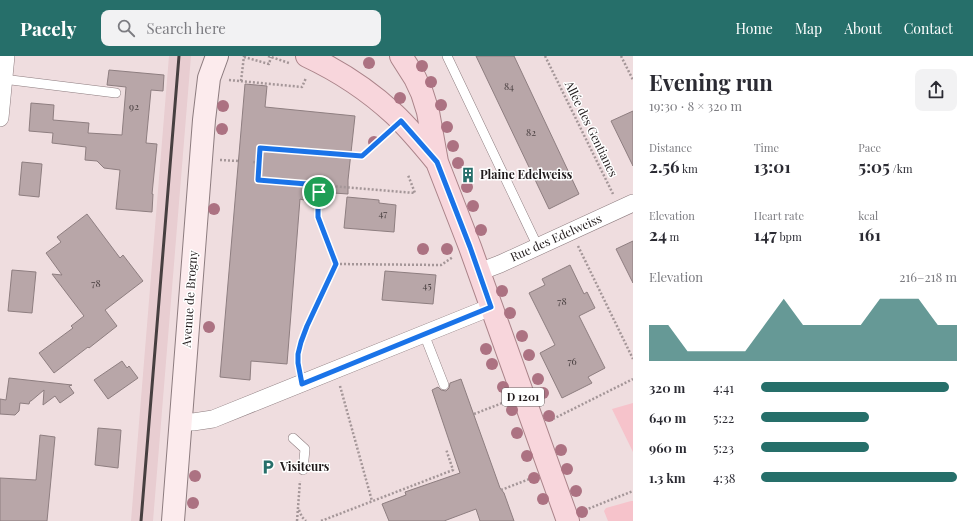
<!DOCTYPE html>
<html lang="en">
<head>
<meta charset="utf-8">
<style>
	:root { --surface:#fff; --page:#f2f2f3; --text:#2b2b33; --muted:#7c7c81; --accent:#266f6a }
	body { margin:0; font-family:"Playfair Display",serif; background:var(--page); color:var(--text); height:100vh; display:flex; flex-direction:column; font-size:15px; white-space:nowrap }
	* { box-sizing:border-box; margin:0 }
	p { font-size:13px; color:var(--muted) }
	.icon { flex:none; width:22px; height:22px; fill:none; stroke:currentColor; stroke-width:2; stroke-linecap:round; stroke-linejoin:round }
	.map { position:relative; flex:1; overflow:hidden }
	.side { display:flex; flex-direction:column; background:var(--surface); width:340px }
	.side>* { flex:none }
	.pin { position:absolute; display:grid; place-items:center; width:34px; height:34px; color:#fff; margin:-17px; border:2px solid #fff; border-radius:50%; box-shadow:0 1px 4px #0007 }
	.round { display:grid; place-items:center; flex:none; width:42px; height:42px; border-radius:8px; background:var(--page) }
	.head { display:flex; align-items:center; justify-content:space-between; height:68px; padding:0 16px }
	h1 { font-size:22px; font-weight:700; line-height:30px }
	.stats { display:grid; grid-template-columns:repeat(3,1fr); gap:6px; height:68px; padding:4px 16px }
	.stats div { display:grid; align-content:center }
	.stats b { font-size:17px; font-weight:700 }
	.stats small { font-size:11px; font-weight:400 }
	.stats p { font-size:11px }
	.chart { height:112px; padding:8px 16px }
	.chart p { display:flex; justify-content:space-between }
	.chart svg { width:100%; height:72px; margin-top:4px; fill:var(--accent); opacity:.7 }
	ul { padding:0 16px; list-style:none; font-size:13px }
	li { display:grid; grid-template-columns:64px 48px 1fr; align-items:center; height:30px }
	li i { height:10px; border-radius:5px; background:var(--accent) }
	header { display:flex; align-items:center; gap:24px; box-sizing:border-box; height:56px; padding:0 20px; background:var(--accent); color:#fff }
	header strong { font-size:19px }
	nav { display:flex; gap:22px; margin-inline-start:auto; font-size:14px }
	.search { width:280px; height:36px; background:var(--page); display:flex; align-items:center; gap:10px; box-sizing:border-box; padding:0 14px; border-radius:8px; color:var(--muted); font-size:15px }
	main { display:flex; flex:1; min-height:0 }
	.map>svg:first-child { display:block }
	.built { fill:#e8cdd1 }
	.green { fill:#f6c3cb }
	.building { fill:#b8a6a8; stroke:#8e7e80 }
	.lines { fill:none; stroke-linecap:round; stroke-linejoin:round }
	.lane-casing { stroke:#8d7c7f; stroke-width:10 }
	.street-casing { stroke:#8d7c7f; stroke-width:18 }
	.secondary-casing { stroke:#8d7c7f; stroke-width:24 }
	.primary-casing { stroke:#aa8389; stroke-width:24 }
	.path { stroke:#a49698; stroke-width:2.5; stroke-dasharray:2 2; stroke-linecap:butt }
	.lane { stroke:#fff; stroke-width:9 }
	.street { stroke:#fff; stroke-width:17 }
	.secondary { stroke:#fcebed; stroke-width:22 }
	.primary { stroke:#f8d6dc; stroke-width:22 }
	.rail { stroke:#473f40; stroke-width:3 }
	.tree { fill:#ac7282 }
	.route-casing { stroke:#fff; stroke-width:8 }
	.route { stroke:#1a73e8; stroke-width:5 }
	.labels { text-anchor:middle; stroke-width:3; stroke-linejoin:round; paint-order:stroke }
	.number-label { font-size:10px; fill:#463d3e }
	.shield { fill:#fff; stroke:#635f5f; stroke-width:1 }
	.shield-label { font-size:11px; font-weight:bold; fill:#201a1b }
	.street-label { font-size:12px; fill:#201a1b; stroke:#fff }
	.poi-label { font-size:12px; font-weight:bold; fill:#201a1b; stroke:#fff; text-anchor:start }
</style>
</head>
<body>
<header>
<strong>Pacely</strong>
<div class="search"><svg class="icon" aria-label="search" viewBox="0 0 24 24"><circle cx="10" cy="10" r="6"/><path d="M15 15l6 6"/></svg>Search here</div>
<nav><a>Home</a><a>Map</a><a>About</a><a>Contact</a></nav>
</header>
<main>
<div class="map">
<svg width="633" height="465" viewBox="0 0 633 465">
	<rect width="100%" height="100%" fill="#efdddf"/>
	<path class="built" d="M 169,0 L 191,0 L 153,465 L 131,465 Z"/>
	<path class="green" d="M 633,347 L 633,396 L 612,353 Z
		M 631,445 L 633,445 L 633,465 L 608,465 L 604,455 L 606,452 Z"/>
	<path class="building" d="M 476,0 L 514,0 L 579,138 L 549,153 Z
		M 109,14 L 164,19 L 163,35 L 151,34 L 146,87 L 157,88 L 152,138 L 153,138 L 152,156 L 116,153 L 120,114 L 104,112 L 97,105 L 85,104 L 86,91 L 52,87 L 53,77 L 29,75 L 31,47 L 54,49 L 53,64 L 89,67 L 88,77 L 122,79 L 126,31 L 107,29 Z
		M 245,28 L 267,30 L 265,51 L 355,60 L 348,124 L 348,138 L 305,135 L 304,144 L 300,143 L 287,308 L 251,305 L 250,324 L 220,321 Z
		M 633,55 L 633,110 L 611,65 Z
		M 22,106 L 42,108 L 39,141 L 19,139 Z
		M 347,141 L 379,144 L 379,147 L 396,149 L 394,176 L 344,172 Z
		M 87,158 L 120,202 L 123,199 L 143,225 L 105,254 L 117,270 L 89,292 L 88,291 L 54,317 L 39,297 L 73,272 L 71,270 L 84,260 L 52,218 L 62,219 L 46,197 L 61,186 L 57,181 Z
		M 633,185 L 633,227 L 616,193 Z
		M 570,209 L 584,238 L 587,236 L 595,252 L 579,260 L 605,312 L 588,321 L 592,327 L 562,342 L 540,297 L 555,289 L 529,237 L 545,229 L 542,223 Z
		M 12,214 L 36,216 L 32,257 L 8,255 Z
		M 385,215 L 436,219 L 433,248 L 382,244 Z
		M 122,305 L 127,312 L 129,310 L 138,322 L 108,343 L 94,324 Z
		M 9,322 L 72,329 L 69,330 L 74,337 L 60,347 L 55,340 L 43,349 L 44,334 L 31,345 L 30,345 L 29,348 L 20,347 L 19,355 L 15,359 L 0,358 L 0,343 L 6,344 Z
		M 461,323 L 500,432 L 504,437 L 514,465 L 480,465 L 476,453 L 444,465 L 389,465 L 382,448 L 406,439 L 405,436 L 460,417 L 432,334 L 438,331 L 441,334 L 446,335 L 449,332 L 450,327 Z
		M 98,372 L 121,374 L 118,412 L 95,409 Z
		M 40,379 L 55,381 L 47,465 L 0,465 L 0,422 L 36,424 Z"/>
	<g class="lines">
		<g class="lane-casing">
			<path id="lane" d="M 447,0 L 538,191
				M 3,23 L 116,37
				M 424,278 L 444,329
				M 293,382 L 305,393 L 303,414"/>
		</g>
		<g class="street-casing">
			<path id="street" d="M 0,62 L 6,0
				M 479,216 L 500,208 L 633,147
				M 181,365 L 193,366 L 213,363 L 491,251"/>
		</g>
		<g class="secondary-casing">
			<path id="secondary" d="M 173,465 L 204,64 L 209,22 L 217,0"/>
		</g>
		<g class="primary-casing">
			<path id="primary" d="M 307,0 C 339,15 368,34 394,58 C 409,72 423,89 437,106
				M 401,0 L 415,22 L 422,37 L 428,56 L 437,106 L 470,191 L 568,465"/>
		</g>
		<path class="path" d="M 268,0 L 289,7
			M 545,0 L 613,138
			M 621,0 L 633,24
			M 244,1 L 269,8 L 271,1
			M 229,24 L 302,31 L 306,22
			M 241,25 L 244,0
			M 220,104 L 239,105
			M 253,106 L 260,107 L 258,124 L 319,129
			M 260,107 L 261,93 L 362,100 L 387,78
			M 578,190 L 633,303
			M 336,208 L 441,209 L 453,201
			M 299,309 C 296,289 308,268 316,250 C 323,236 329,222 336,208 L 318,161 L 318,149 L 319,129 L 415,137 L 408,119
			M 340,330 L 372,445
			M 474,358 L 505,346
			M 553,363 L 633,323
			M 501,434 L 532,422
			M 299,454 L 302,461 L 306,465
			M 585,454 L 633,435
			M 297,465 L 300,425
			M 321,465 L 453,414 L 446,393"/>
		<use href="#lane" class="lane"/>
		<use href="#street" class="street"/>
		<use href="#secondary" class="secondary"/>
		<use href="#primary" class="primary"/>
		<path class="rail" d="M 141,465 L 179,0"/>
	</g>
	<g class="tree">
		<circle cx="369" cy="7" r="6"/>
		<circle cx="422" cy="10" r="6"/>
		<circle cx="431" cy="26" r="6"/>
		<circle cx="400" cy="42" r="6"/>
		<circle cx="441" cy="49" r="6"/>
		<circle cx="223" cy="50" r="6"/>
		<circle cx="447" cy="71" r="6"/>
		<circle cx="222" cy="73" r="6"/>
		<circle cx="374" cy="86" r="6"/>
		<circle cx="453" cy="90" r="6"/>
		<circle cx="458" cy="107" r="6"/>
		<circle cx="467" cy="131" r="6"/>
		<circle cx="473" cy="150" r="6"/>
		<circle cx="214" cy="153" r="6"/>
		<circle cx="481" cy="174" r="6"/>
		<circle cx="423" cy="193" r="6"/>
		<circle cx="447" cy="193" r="6"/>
		<circle cx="502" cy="235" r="6"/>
		<circle cx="510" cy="257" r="6"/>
		<circle cx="209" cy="271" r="6"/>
		<circle cx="522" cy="280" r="6"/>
		<circle cx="486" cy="293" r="6"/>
		<circle cx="529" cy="299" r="6"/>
		<circle cx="492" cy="308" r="6"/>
		<circle cx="538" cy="323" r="6"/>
		<circle cx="503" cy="331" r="6"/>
		<circle cx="543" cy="337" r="6"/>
		<circle cx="512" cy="354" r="6"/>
		<circle cx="549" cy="360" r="6"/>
		<circle cx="517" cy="377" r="6"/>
		<circle cx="561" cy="394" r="6"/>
		<circle cx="527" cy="400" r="6"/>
		<circle cx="567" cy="413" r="6"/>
		<circle cx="195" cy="420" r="6"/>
		<circle cx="534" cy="422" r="6"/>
		<circle cx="576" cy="435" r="6"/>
		<circle cx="543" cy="443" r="6"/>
		<circle cx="193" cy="447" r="6"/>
		<circle cx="582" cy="456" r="6"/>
	</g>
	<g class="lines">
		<g class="route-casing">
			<path id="route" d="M 401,65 L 437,106 L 470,191 L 491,251 L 302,328 L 298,307 L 298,298 L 301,286 L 307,270 L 336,208 L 318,161 L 318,149 L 319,129 L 258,124 L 260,92 L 362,100 Z"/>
		</g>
		<use href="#route" class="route"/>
	</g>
	<defs>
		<g id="building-bare" transform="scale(1.2)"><path d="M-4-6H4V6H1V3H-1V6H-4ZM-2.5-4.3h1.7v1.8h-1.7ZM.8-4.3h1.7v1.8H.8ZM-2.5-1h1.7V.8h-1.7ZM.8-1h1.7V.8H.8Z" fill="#266f6a" stroke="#fff" stroke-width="2.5" paint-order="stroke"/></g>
		<g id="parking-bare" transform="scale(1.2)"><path d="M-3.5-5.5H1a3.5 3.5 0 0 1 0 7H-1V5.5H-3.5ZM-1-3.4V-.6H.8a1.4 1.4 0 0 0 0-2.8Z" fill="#266f6a" stroke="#fff" stroke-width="2.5" paint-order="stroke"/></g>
	</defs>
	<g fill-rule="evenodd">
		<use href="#building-bare" x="468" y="119"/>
		<use href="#parking-bare" x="268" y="411"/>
	</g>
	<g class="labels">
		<g class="number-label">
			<text x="509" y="34">84</text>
			<text x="134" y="54">92</text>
			<text x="531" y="80">82</text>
			<text x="383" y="161">47</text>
			<text x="96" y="231">78</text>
			<text x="427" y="233">45</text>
			<text x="562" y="249">78</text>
			<text x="572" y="309">76</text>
		</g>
		<rect class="shield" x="502" y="332" width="42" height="18" rx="3"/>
		<g class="shield-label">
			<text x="523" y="345">D 1201</text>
		</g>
		<g class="street-label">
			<text transform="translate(591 73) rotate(64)" y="4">Allée des Gentianes</text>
			<text transform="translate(556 182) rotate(-24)" y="4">Rue des Edelweiss</text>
			<text transform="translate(190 243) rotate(-86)" y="4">Avenue de Brogny</text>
		</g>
		<g class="poi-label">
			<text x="480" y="123">Plaine Edelweiss</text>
			<text x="280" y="415">Visiteurs</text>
		</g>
	</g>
</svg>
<div class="pin" style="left:319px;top:136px;background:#1e9e55"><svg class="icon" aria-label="arrive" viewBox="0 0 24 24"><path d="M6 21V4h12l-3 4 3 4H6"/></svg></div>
</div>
<section class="side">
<div class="head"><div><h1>Evening run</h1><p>19:30 · 8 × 320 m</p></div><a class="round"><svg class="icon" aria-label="share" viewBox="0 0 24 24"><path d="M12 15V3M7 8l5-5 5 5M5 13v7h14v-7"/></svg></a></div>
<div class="stats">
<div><p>Distance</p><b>2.56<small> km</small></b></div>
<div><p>Time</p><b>13:01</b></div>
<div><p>Pace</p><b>5:05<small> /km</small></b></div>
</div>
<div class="stats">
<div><p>Elevation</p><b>24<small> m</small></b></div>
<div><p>Heart rate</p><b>147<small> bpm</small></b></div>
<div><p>kcal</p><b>161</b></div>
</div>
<div class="chart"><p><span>Elevation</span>216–218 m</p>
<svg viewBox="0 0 160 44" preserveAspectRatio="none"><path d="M0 44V22L10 22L20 38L30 38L40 38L50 38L60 22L70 6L80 22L90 22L100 22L110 22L120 6L130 6L140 6L150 22L160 22V44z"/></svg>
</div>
<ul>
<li><b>320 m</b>4:41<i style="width:96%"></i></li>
<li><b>640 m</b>5:22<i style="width:55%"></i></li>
<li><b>960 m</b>5:23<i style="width:55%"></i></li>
<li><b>1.3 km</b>4:38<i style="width:100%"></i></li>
</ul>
</section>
</main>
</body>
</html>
